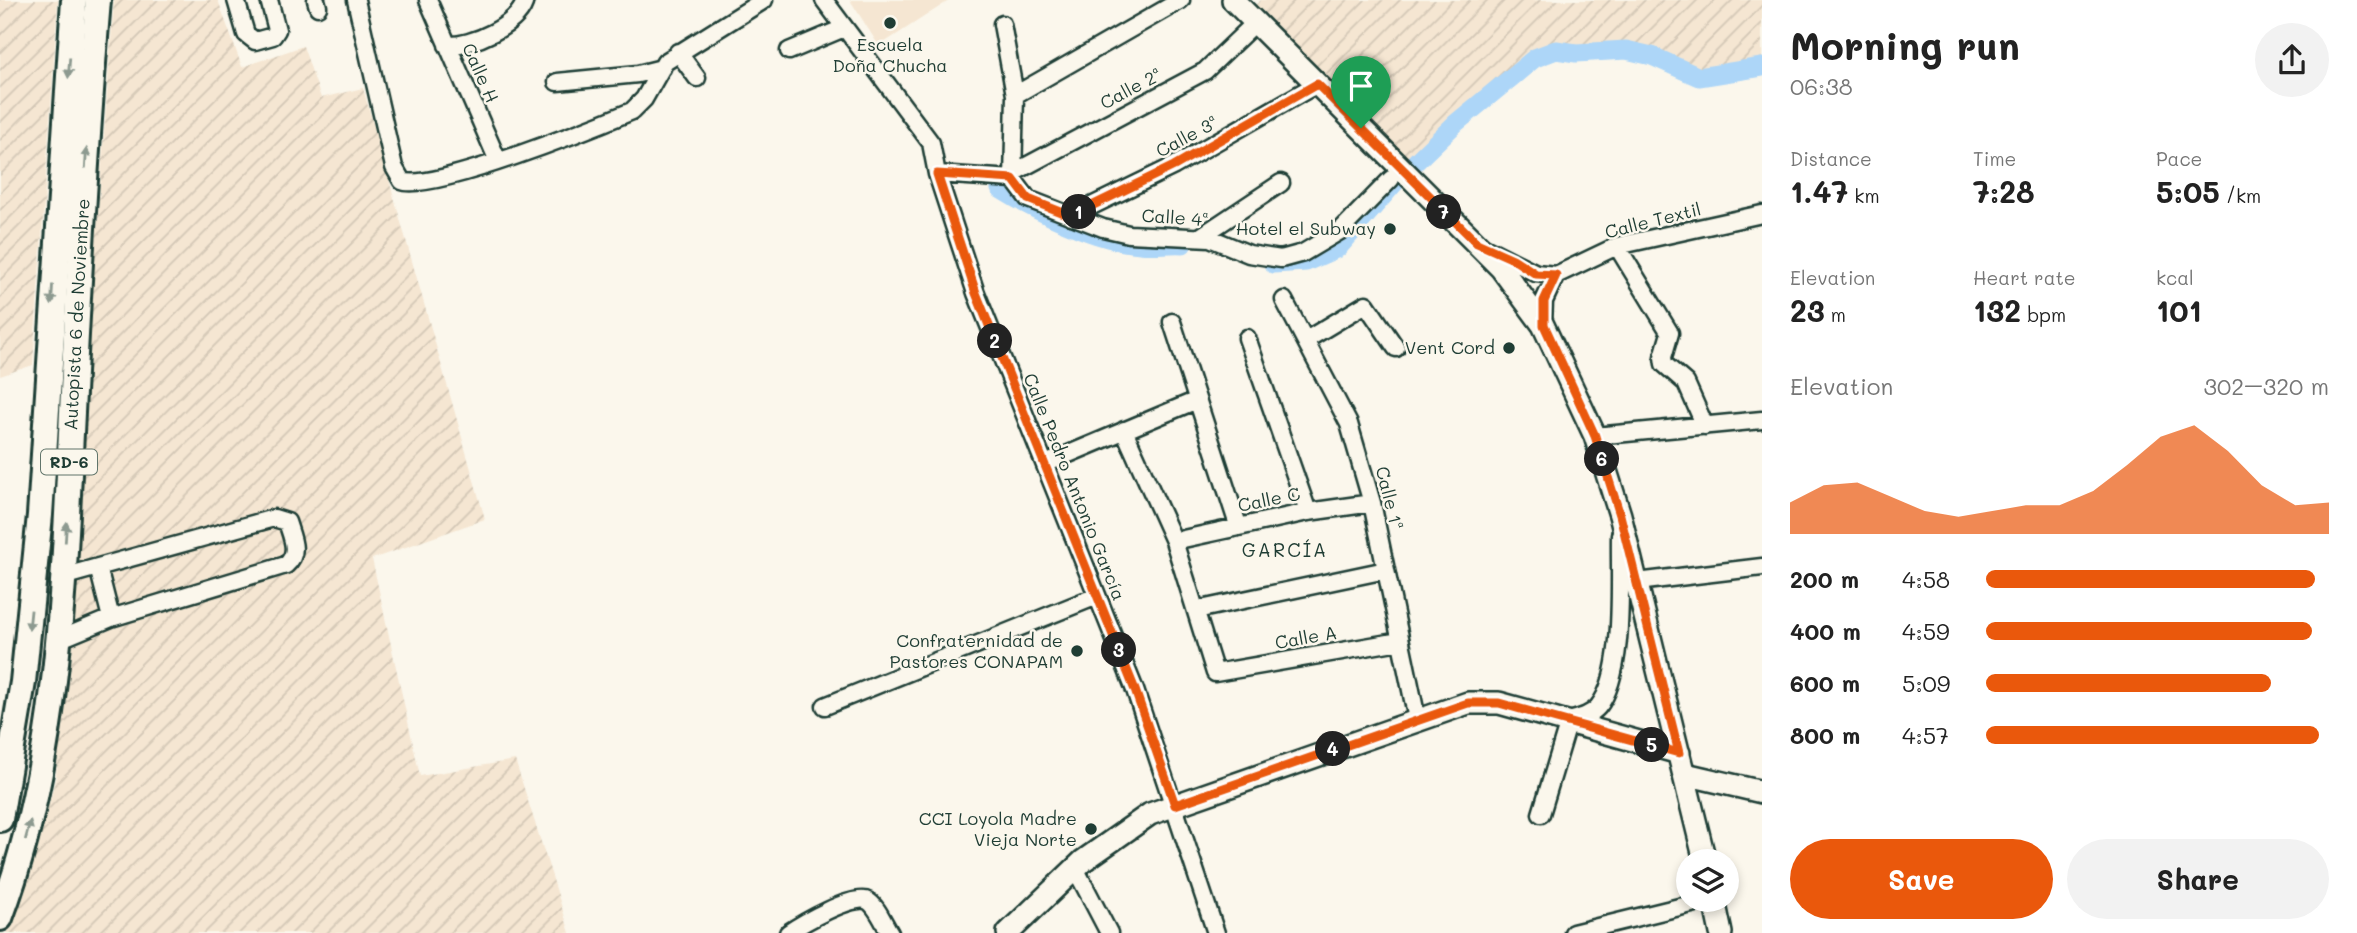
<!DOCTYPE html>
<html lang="en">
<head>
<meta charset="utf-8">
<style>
	:root { --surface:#fff; --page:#f2f2f2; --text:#222; --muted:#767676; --accent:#ea580c }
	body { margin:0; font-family:Mali,sans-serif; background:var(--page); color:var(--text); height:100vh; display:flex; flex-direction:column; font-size:26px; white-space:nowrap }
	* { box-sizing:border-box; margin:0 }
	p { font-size:23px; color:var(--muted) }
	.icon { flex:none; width:38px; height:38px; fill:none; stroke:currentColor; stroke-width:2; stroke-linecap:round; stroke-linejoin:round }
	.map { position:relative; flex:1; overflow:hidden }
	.side { display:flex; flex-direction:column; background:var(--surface); width:595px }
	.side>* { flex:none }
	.fabs { position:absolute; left:1676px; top:849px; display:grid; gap:14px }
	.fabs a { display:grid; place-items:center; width:63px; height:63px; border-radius:50%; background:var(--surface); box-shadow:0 4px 10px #0003; font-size:35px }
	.pin { position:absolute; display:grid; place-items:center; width:60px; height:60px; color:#fff; margin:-72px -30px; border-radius:50% 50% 50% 0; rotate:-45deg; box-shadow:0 0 7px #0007 }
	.pin .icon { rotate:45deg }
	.km { position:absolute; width:35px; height:35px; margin:-18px; border-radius:50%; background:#222; color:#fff; font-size:19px; line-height:35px; text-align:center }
	.round { display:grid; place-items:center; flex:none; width:74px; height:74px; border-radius:37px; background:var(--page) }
	.overview { display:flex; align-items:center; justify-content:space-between; height:119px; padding:0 28px }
	h1 { font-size:38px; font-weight:800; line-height:52px }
	.stats { display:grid; grid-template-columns:repeat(3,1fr); gap:10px; height:119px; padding:7px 28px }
	.stats div { display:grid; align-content:center }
	.stats b { font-size:30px; font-weight:800 }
	.stats small { font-size:19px; font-weight:400 }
	.stats p { font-size:19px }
	.chart { height:196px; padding:14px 28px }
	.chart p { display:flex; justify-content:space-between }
	.chart svg { width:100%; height:126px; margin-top:7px; fill:var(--accent); opacity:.7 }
	.primary-button { display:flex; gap:14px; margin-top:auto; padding:14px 28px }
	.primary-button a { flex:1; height:80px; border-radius:42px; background:var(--accent); color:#fff; font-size:28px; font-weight:800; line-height:80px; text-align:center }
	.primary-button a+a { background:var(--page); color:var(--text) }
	ul { padding:0 28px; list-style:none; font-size:23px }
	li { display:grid; grid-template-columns:112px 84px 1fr; align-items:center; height:52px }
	li i { height:18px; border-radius:9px; background:var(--accent) }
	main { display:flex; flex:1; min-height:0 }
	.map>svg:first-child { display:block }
	.built { fill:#f5e6d2 }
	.industrial { fill:url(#industrial-furrows) }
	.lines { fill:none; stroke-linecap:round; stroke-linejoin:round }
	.river { stroke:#add6f8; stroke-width:19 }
	.minor-casing { stroke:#1f3d34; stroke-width:21 }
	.major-casing { stroke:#1f3d34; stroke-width:26 }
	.highway-casing { stroke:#1f3d34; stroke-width:30 }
	.minor { stroke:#fbf7ec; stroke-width:16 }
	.major { stroke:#fbf7ec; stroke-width:21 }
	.highway { stroke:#fbf7ec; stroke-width:24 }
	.oneway { fill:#8d9a90 }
	.route-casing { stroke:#fff; stroke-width:14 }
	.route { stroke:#ea580c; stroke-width:9 }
	.poi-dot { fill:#1f3d34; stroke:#fbf7ec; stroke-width:2.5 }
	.labels { text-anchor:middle; stroke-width:5; stroke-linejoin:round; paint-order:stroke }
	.shield { fill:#fbf7ec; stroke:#61756b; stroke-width:2 }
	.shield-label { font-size:16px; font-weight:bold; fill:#1f3d34 }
	.poi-label { font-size:18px; fill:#1f3d34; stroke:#fbf7ec; text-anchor:end }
	.street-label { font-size:18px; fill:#1f3d34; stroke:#fbf7ec }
	.neighbourhood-label { font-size:19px; letter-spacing:2px; fill:#1f3d34; stroke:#fbf7ec }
</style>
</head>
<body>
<main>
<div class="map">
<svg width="1762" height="933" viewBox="0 0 1762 933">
	<defs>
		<pattern id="industrial-furrows" width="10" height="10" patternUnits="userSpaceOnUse" patternTransform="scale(1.75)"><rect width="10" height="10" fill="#f5e6d2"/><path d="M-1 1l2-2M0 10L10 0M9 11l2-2" fill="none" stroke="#d2c6b5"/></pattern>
	</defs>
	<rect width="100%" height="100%" fill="#fbf7ec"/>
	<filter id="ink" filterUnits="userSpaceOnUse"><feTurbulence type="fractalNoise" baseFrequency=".0143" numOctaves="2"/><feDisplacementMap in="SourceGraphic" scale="14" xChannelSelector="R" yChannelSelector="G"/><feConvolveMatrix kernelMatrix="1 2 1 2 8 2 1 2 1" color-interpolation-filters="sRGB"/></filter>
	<g filter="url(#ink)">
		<path class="built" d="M 850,0 L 950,0 L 879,46 Z"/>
		<path class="industrial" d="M 0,0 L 58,0 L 33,365 L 0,376 Z
			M 114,0 L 218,0 L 242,67 L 303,46 L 321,98 L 363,88 L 485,519 L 372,559 L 420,776 L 515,760 L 570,933 L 7,933 L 30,876 L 56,777 Z
			M 1261,0 L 1762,0 L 1762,67 L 1699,77 L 1652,56 L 1626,50 L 1576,53 L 1556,50 L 1535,58 L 1516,72 L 1412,166 L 1254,6 Z"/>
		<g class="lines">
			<path class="river" d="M 1000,189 C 1035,211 1098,241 1140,244 C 1154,246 1169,243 1183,244
				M 1273,264 L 1306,262 L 1338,248 L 1398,179 L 1456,123 L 1535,58 L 1556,50 L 1576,53 L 1626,50 L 1652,56 L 1699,77 L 1762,67"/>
			<g class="minor-casing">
				<path id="minor" d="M 236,0 L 246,34 L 255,41 L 273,36 L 277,30 L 269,0
					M 316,0 L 318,7
					M 356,0 L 394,167 L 402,181 C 431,193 596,126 632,111 L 644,99 L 665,62 L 764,0
					M 428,0 L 498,161
					M 824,0 L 931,143 L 937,174 L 976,293 L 1135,690 L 1216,933
					M 1002,24 L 1015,95 L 1013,179 L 1028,199 L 1103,228 L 1129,234 L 1210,238 L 1249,254 L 1281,259 L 1303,253 L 1340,231 L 1391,179
					M 447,45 C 470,47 520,25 525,0
					M 789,51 L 844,28
					M 678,52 L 697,78
					M 557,82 L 638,74 L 662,68
					M 1015,95 L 1181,0
					M 1013,173 L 1205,71 L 1255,23
					M 937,174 L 1013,179
					M 1071,216 L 1174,166 L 1317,84
					M 1200,237 L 1281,183
					M 1482,246 L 1536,273 L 1556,275
					M 1617,246 L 1670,333 L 1663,357 L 1664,364 L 1686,383 L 1705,426
					M 1284,300 L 1349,424 L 1372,503 L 1417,719
					M 1172,322 L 1238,525
					M 1543,325 L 1544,301 L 1556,275 L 1617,246 L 1762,214
					M 1247,338 L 1308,512
					M 1306,340 L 1366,304 L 1396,348
					M 1124,430 L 1174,541 L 1215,673 L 1400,641
					M 1595,436 L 1762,420
					M 1045,464 L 1197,400
					M 1174,541 L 1308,512 L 1372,503
					M 98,567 L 111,618
					M 1637,582 L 1762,567
					M 1196,610 L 1386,570
					M 58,640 L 111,618 L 286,565 C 300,553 292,538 287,522 L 274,518 L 62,577
					M 825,706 L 1097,596
					M 1541,814 L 1569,721 C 1579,718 1590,716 1598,707 C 1626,673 1619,579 1620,535
					M 1075,868 L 1109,933
					M 788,933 C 801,924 854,893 868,901 C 877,906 884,924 890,933
					M 1573,933 L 1708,900"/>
			</g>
			<g class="major-casing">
				<path id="major" d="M 1233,0 L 1501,268 L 1543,325 L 1595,436 L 1620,515 L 1705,861
					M 1685,774 L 1762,792
					M 1714,900 L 1721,933
					M 1008,933 L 1083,861 L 1150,814 L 1468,703 L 1499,703 L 1679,753"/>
			</g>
			<g class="highway-casing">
				<g id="highway">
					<path d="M 0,819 L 23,682 L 40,515 L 74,0"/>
					<path id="s1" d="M 0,918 C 58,764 63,596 71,433 C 78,289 86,144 98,0"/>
				</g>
			</g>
			<use href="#minor" class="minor"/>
			<use href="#major" class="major"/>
			<use href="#highway" class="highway"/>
		</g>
		<defs><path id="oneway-solid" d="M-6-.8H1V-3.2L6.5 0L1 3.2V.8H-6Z" transform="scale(1.75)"/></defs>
		<g class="oneway">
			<use href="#oneway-solid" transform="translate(69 68) rotate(94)"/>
			<use href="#oneway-solid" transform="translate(86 158) rotate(-86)"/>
			<use href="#oneway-solid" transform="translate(52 295) rotate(93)"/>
			<use href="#oneway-solid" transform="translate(66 532) rotate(-86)"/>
			<use href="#oneway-solid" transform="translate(30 620) rotate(96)"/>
			<use href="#oneway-solid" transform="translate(28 830) rotate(-75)"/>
		</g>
	</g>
	<g class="lines" filter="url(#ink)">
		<g class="route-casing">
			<path id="route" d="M 1317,84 L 1477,243 L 1513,259 L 1536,274 L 1556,275 L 1544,301 L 1544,325 L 1595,436 L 1620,515 L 1679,753 L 1499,703 L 1468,703 L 1175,805 L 1135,690 L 976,293 L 937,174 L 1013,179 L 1028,199 L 1071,216 L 1174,166 Z"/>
		</g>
		<use href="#route" class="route"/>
	</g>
	<g class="poi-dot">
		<circle cx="890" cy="23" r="7"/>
		<circle cx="1390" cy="229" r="7"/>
		<circle cx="1509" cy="348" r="7"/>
		<circle cx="1077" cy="651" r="7"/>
		<circle cx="1091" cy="829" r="7"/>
	</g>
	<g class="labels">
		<rect class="shield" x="41" y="449.5" width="56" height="25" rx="5"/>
		<g class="shield-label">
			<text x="69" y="468">RD-6</text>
		</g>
		<g class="poi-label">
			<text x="890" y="51" text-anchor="middle">Escuela<tspan x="890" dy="21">Doña Chucha</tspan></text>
			<text x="1376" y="235">Hotel el Subway</text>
			<text x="1495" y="354">Vent Cord</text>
			<text x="1063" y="647">Confraternidad de<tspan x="1063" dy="21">Pastores CONAPAM</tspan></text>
			<text x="1077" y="825">CCI Loyola Madre<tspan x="1077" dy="21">Vieja Norte</tspan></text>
		</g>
		<g class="street-label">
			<text transform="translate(480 73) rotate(66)" y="6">Calle H</text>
			<text transform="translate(1131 89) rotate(-28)" y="6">Calle 2ª</text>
			<text transform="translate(1187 137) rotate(-28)" y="6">Calle 3ª</text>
			<text transform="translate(1175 218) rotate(4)" y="6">Calle 4ª</text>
			<text transform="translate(1653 221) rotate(-14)" y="6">Calle Textil</text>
			<text dy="6" stroke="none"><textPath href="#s1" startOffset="611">Autopista 6 de Noviembre</textPath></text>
			<text transform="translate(1074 487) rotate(68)" y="6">Calle Pedro Antonio García</text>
			<text transform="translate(1389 498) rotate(76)" y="6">Calle 1ª</text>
			<text transform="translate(1269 500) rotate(-11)" y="6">Calle C</text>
			<text transform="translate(1306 638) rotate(-10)" y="6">Calle A</text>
		</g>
		<g class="neighbourhood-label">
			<text x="1285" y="557">GARCÍA</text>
		</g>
	</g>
</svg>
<div class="fabs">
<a><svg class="icon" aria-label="layers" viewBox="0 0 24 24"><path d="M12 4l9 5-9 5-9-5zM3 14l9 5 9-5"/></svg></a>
</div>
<div class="pin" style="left:1361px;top:128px;background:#1e9e55"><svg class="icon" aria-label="arrive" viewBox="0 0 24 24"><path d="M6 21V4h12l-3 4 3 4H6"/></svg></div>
<b class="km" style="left:1079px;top:212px">1</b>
<b class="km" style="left:995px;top:341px">2</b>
<b class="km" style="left:1119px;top:650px">3</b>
<b class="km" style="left:1333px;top:749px">4</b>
<b class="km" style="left:1652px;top:745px">5</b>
<b class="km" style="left:1602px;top:459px">6</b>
<b class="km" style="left:1444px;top:212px">7</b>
</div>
<section class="side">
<div class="overview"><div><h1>Morning run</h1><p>06:38</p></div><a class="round"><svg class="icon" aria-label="share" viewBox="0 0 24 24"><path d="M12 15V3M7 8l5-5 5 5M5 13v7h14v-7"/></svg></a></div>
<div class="stats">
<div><p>Distance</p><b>1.47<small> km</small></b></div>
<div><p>Time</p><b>7:28</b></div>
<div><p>Pace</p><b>5:05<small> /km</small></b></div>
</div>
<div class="stats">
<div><p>Elevation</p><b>23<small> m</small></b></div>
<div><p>Heart rate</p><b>132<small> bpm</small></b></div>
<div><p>kcal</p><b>101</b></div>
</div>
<div class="chart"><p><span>Elevation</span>302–320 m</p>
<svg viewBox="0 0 160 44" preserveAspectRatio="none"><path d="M0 44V33L10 27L20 26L30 31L40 36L50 38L60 36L70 34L80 34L90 29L100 20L110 10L120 6L130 15L140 27L150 34L160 33V44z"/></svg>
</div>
<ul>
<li><b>200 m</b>4:58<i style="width:96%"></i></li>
<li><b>400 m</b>4:59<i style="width:95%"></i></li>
<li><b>600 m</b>5:09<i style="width:83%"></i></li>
<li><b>800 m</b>4:57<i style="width:97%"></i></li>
</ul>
<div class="primary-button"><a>Save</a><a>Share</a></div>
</section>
</main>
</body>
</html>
